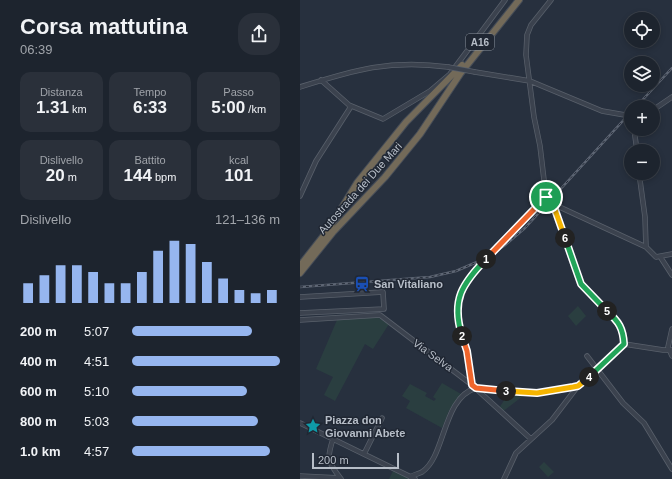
<!DOCTYPE html>
<html lang="it">
<head>
<meta charset="utf-8">
<style>
	:root { --surface:#1d242e; --page:#2a303a; --text:#f1f3f6; --muted:#a0a4aa; --line:#3b414a; --accent:#96b6ef }
	body { margin:0; font-family:Helvetica,sans-serif; background:var(--page); color:var(--text); height:100vh; display:flex; flex-direction:column; font-size:15px; white-space:nowrap }
	* { box-sizing:border-box; margin:0 }
	p { font-size:13px; color:var(--muted) }
	.icon { flex:none; width:22px; height:22px; fill:none; stroke:currentColor; stroke-width:2; stroke-linecap:round; stroke-linejoin:round }
	.map { position:relative; flex:1; overflow:hidden }
	.details { display:flex; flex-direction:column; background:var(--surface); width:300px }
	.details>* { flex:none }
	.fabs { position:absolute; left:324px; top:12px; display:grid; gap:8px }
	.fabs a { display:grid; place-items:center; width:36px; height:36px; border-radius:50%; background:var(--surface); box-shadow:0 2px 6px #0003,0 0 0 1px var(--line); font-size:20px }
	.scale { position:absolute; left:12px; bottom:10px; width:87px; box-sizing:border-box; padding-left:4px; border:2px solid #b7bec8; border-top:0; font-size:11px; line-height:14px; white-space:nowrap; color:#b7bec8; -webkit-text-stroke:3px #202733; paint-order:stroke }
	.pin { position:absolute; display:grid; place-items:center; width:34px; height:34px; color:#fff; margin:-17px; border:2px solid #fff; border-radius:50%; box-shadow:0 1px 4px #0007 }
	.km { position:absolute; width:20px; height:20px; margin:-10px; border-radius:50%; background:#222; color:#fff; font-size:11px; line-height:20px; text-align:center }
	.round { display:grid; place-items:center; flex:none; width:42px; height:42px; border-radius:16px; background:var(--page) }
	.headline { display:flex; align-items:center; justify-content:space-between; height:68px; padding:0 20px }
	h1 { font-size:22px; font-weight:700; line-height:30px }
	.stats { display:grid; grid-template-columns:repeat(3,1fr); gap:6px; height:68px; padding:4px 20px }
	.stats div { display:grid; align-content:center; border-radius:10px; background:var(--page); text-align:center }
	.stats b { font-size:17px; font-weight:700 }
	.stats small { font-size:11px; font-weight:400 }
	.stats p { font-size:11px }
	.chart { height:112px; padding:8px 20px }
	.chart p { display:flex; justify-content:space-between }
	.chart svg { width:100%; height:72px; margin-top:4px; stroke:var(--accent); stroke-width:6 }
	ul { padding:0 20px; list-style:none; font-size:13px }
	li { display:grid; grid-template-columns:64px 48px 1fr; align-items:center; height:30px }
	li i { height:10px; border-radius:5px; background:var(--accent) }
	main { display:flex; flex:1; min-height:0 }
	.map>svg:first-child { display:block }
	.green { fill:#2a3e40 }
	.lines { fill:none; stroke-linecap:round; stroke-linejoin:round }
	.minor-casing { stroke:#59606b; stroke-width:5.5 }
	.highway-casing { stroke:#464d58; stroke-width:8 }
	.minor { stroke:#3b424e; stroke-width:4 }
	.highway { stroke:#736a59; stroke-width:6 }
	.rail-casing { stroke:#5e6674; stroke-width:2.5 }
	.rail { stroke:#202733; stroke-width:1; stroke-dasharray:3; stroke-linecap:butt }
	.minor-bridge-casing { stroke:#59606b; stroke-width:5.5; stroke-linecap:butt }
	.minor-bridge { stroke:#3b424e; stroke-width:4 }
	.split-1-casing { stroke:#fff; stroke-width:8 }
	.split-2-casing { stroke:#fff; stroke-width:8 }
	.split-3-casing { stroke:#fff; stroke-width:8 }
	.split-4-casing { stroke:#fff; stroke-width:8 }
	.split-5-casing { stroke:#fff; stroke-width:8 }
	.split-6-casing { stroke:#fff; stroke-width:8 }
	.split-7-casing { stroke:#fff; stroke-width:8 }
	.split-1 { stroke:#f0652b; stroke-width:5 }
	.split-2 { stroke:#22a559; stroke-width:5 }
	.split-3 { stroke:#f0652b; stroke-width:5 }
	.split-4 { stroke:#f5b400; stroke-width:5 }
	.split-5 { stroke:#22a559; stroke-width:5 }
	.split-6 { stroke:#22a559; stroke-width:5 }
	.split-7 { stroke:#f5b400; stroke-width:5 }
	.labels { text-anchor:middle; stroke-width:3; stroke-linejoin:round; paint-order:stroke }
	.shield { fill:#202733; stroke:#8a919b; stroke-width:1 }
	.shield-label { font-size:10px; font-weight:bold; fill:#b7bec8 }
	.street-label { font-size:11px; fill:#b7bec8; stroke:#202733 }
	.poi-label { font-size:11px; font-weight:bold; fill:#b7bec8; stroke:#202733; text-anchor:start }
</style>
</head>
<body>
<main>
<section class="details">
<div class="headline"><div><h1>Corsa mattutina</h1><p>06:39</p></div><a class="round"><svg class="icon" aria-label="share" viewBox="0 0 24 24"><path d="M12 15V3M7 8l5-5 5 5M5 13v7h14v-7"/></svg></a></div>
<div class="stats">
<div><p>Distanza</p><b>1.31<small> km</small></b></div>
<div><p>Tempo</p><b>6:33</b></div>
<div><p>Passo</p><b>5:00<small> /km</small></b></div>
</div>
<div class="stats">
<div><p>Dislivello</p><b>20<small> m</small></b></div>
<div><p>Battito</p><b>144<small> bpm</small></b></div>
<div><p>kcal</p><b>101</b></div>
</div>
<div class="chart"><p><span>Dislivello</span>121–136 m</p>
<svg viewBox="0 0 160 44" preserveAspectRatio="none"><path d="M5 44V32M15 44V27M25 44V21M35 44V21M45 44V25M55 44V32M65 44V32M75 44V25M85 44V12M95 44V6M105 44V8M115 44V19M125 44V29M135 44V36M145 44V38M155 44V36"/></svg>
</div>
<ul>
<li><b>200 m</b>5:07<i style="width:81%"></i></li>
<li><b>400 m</b>4:51<i style="width:100%"></i></li>
<li><b>600 m</b>5:10<i style="width:78%"></i></li>
<li><b>800 m</b>5:03<i style="width:85%"></i></li>
<li><b>1.0 km</b>4:57<i style="width:93%"></i></li>
</ul>
</section>
<div class="map">
<svg width="372" height="479" viewBox="0 0 372 479">
	<rect width="100%" height="100%" fill="#27303e"/>
	<path class="green" d="M 278,306 L 286,316 L 276,326 L 268,316 Z
		M 77,317 L 89,324 L 73,349 L 65,344 L 35,401 L 24,395 L 33,377 L 16,369 L 37,320 Z
		M 142,383 L 161,394 L 149,411 L 142,428 L 106,408 L 110,401 L 102,396 L 110,384 L 127,393 L 125,396 L 134,401 L 136,399 L 133,397 Z
		M 209,393 L 221,393 L 223,396 L 202,412 L 199,408 Z
		M 244,462 L 254,472 L 248,477 L 239,467 Z
		M 93,471 L 109,478 L 110,479 L 89,479 Z"/>
	<g class="lines">
		<g class="minor-casing">
			<path id="minor" d="M 175,72 L 230,81 L 302,111 L 331,116
				M 0,87 C 54,70 90,59 148,67
				M 49,105 L 83,119 L 130,91 L 150,74 L 205,0
				M 353,110 L 372,97
				M 334,129 L 337,151
				M 339,173 L 345,217 L 346,247 L 356,257 L 372,254
				M 0,196 L 16,161 L 50,108 L 49,105 L 21,80
				M 246,197 L 240,146 L 234,117 L 226,55 L 227,35 L 231,25 L 251,0
				M 246,197 L 254,207 L 281,284 L 319,322 L 323,332 L 324,344
				M 253,204 L 346,247
				M 361,258 L 372,275
				M 0,297 L 83,292 L 84,309 L 0,313
				M 0,320 L 80,315 L 172,385 L 231,439
				M 372,329 L 368,347 L 372,356
				M 287,356 L 323,403 L 344,423 L 372,469
				M 172,385 L 167,351 L 157,314 L 159,296 L 170,276 L 246,197
				M 0,423 L 115,479
				M 33,439 C 26,460 28,462 41,479
				M 64,454 L 82,418
				M 0,476 L 40,478
				M 110,477 C 113,475 118,474 122,472 C 146,456 142,398 176,388 L 237,393 L 278,386
				M 204,479 L 216,453 L 252,420 L 278,386 L 324,344 L 363,350 L 372,350"/>
		</g>
		<g class="highway-casing">
			<path id="highway" d="M 0,266 L 29,229 L 57,183 L 86,147 L 106,122 L 162,65
				M 0,273 L 33,232 L 85,177 L 120,134 L 160,74 L 219,0"/>
		</g>
		<use href="#minor" class="minor"/>
		<use href="#highway" class="highway"/>
		<g class="rail-casing">
			<path id="rail" d="M 336,107 L 372,68
				M 0,287 L 130,277 L 156,271 L 184,259 L 204,246 L 225,228 L 331,112"/>
		</g>
		<use href="#rail" class="rail"/>
		<g class="minor-bridge-casing">
			<path id="minor-bridge" d="M 148,67 L 175,72"/>
		</g>
		<use href="#minor-bridge" class="minor-bridge"/>
	</g>
	<g class="lines">
		<g class="split-1-casing">
			<path id="split-1" d="M 186,259 L 246,197"/>
		</g>
		<g class="split-2-casing">
			<path id="split-2" d="M 162,336 C 151,300 162,284 186,259"/>
		</g>
		<g class="split-3-casing">
			<path id="split-3" d="M 162,336 L 167,351 L 172,385 L 176,388 L 206,391"/>
		</g>
		<g class="split-4-casing">
			<path id="split-4" d="M 206,391 L 237,393 L 273,387 L 278,386 L 289,377"/>
		</g>
		<g class="split-5-casing">
			<path id="split-5" d="M 289,377 L 324,344 C 323,328 319,322 307,311"/>
		</g>
		<g class="split-6-casing">
			<path id="split-6" d="M 265,238 L 281,284 L 307,311"/>
		</g>
		<g class="split-7-casing">
			<path id="split-7" d="M 246,197 L 253,204 L 265,238"/>
		</g>
		<use href="#split-1" class="split-1"/>
		<use href="#split-2" class="split-2"/>
		<use href="#split-3" class="split-3"/>
		<use href="#split-4" class="split-4"/>
		<use href="#split-5" class="split-5"/>
		<use href="#split-6" class="split-6"/>
		<use href="#split-7" class="split-7"/>
	</g>
	<defs>
		<g id="station-bare" transform="scale(1.2)"><path d="M-3-6H3Q5-6 5-4V2Q5 4 3 4L4.5 6H3L1.5 4h-3L-3 6H-4.5L-3 4Q-5 4-5 2V-4Q-5-6-3-6ZM-3.5-4v3h7v-3ZM-3.5 1v1.5H-2V1ZM2 1v1.5H3.5V1Z" fill="#1a4fb4" stroke="#202733" stroke-width="2.5" paint-order="stroke"/></g>
		<g id="sight-bare" transform="scale(1.2)"><path d="M0-6L1.8-2.2L6-1.7L2.9 1.2L3.7 5.4L0 3.3L-3.7 5.4L-2.9 1.2L-6-1.7L-1.8-2.2Z" fill="#0f9aa8" stroke="#202733" stroke-width="2.5" paint-order="stroke"/></g>
	</defs>
	<g fill-rule="evenodd">
		<use href="#station-bare" x="62" y="284"/>
		<use href="#sight-bare" x="13" y="426"/>
	</g>
	<g class="labels">
		<rect class="shield" x="166" y="34" width="28" height="16" rx="3"/>
		<g class="shield-label">
			<text x="180" y="46">A16</text>
		</g>
		<g class="street-label">
			<text transform="translate(60 188) rotate(-48)" y="4">Autostrada dei Due Mari</text>
			<text transform="translate(133 355) rotate(36)" y="4">Via Selva</text>
		</g>
		<g class="poi-label">
			<text x="74" y="288">San Vitaliano</text>
			<text x="25" y="424">Piazza don<tspan x="25" dy="13">Giovanni Abete</tspan></text>
		</g>
	</g>
</svg>
<div class="fabs">
<a><svg class="icon" aria-label="locate" viewBox="0 0 24 24"><circle cx="12" cy="12" r="6"/><path d="M12 2v4M12 18v4M2 12h4M18 12h4"/></svg></a>
<a><svg class="icon" aria-label="layers" viewBox="0 0 24 24"><path d="M12 4l9 5-9 5-9-5zM3 14l9 5 9-5"/></svg></a>
<a>+</a>
<a>−</a>
</div>
<div class="scale">200 m</div>
<div class="pin" style="left:246px;top:197px;background:#1e9e55"><svg class="icon" aria-label="arrive" viewBox="0 0 24 24"><path d="M6 21V4h12l-3 4 3 4H6"/></svg></div>
<b class="km" style="left:186px;top:259px">1</b>
<b class="km" style="left:162px;top:336px">2</b>
<b class="km" style="left:206px;top:391px">3</b>
<b class="km" style="left:289px;top:377px">4</b>
<b class="km" style="left:307px;top:311px">5</b>
<b class="km" style="left:265px;top:238px">6</b>
</div>
</main>
</body>
</html>
